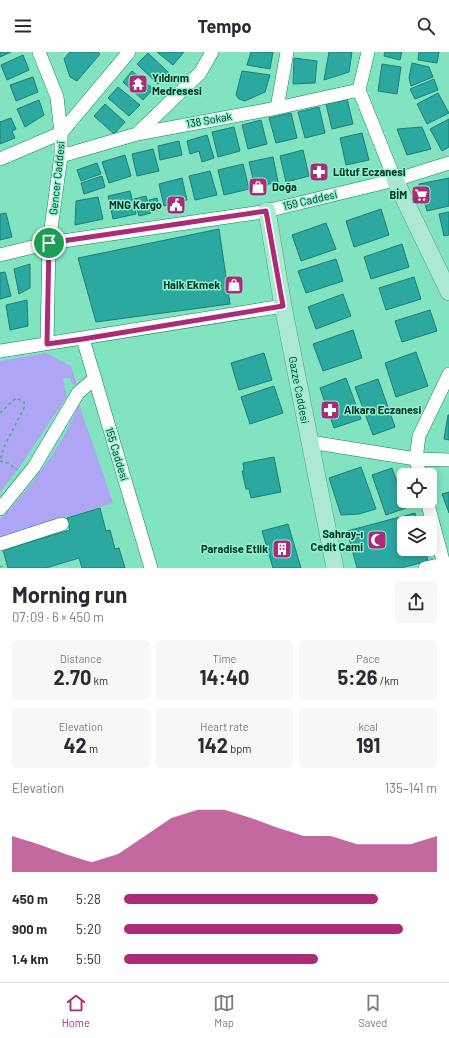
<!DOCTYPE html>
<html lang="en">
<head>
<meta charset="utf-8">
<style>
	:root { --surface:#fff; --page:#f7f7f7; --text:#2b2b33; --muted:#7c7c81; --line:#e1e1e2; --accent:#ac2b79 }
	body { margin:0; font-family:Barlow,sans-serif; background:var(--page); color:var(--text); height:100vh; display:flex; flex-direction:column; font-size:15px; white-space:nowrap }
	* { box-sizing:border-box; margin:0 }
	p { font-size:13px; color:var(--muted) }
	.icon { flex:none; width:22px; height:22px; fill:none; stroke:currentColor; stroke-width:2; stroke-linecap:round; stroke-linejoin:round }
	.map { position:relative; height:516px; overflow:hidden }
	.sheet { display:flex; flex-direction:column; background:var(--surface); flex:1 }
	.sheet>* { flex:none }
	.buttons { position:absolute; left:397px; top:416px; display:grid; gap:8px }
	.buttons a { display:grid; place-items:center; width:40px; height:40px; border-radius:6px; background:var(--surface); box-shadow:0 2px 10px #0003; font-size:20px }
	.pin { position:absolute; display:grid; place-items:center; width:34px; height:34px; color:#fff; margin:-17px; border:2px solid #fff; border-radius:50%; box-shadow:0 1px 4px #0007 }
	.round { display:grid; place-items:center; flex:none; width:42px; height:42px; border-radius:6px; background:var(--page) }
	.overview { display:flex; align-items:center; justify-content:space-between; height:68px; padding:0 12px }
	h1 { font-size:22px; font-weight:700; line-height:30px }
	.figures { display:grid; grid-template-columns:repeat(3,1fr); gap:6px; height:68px; padding:4px 12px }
	.figures div { display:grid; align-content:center; border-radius:6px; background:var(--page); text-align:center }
	.figures b { font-size:20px; font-weight:700 }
	.figures small { font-size:11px; font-weight:400 }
	.figures p { font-size:11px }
	.chart { height:112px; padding:8px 12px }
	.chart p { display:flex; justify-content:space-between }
	.chart svg { width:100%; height:72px; margin-top:4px; fill:var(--accent); opacity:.7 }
	ul { padding:0 12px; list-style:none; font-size:13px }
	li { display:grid; grid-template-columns:64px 48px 1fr; align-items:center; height:30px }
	li i { height:10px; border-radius:5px; background:var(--accent) }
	header { display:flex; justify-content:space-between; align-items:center; height:52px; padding:0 12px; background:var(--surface); font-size:18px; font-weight:700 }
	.menu { display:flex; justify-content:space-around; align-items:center; height:56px; border-top:1px solid var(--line); background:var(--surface); font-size:11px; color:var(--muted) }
	.menu a { display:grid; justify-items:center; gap:2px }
	.menu .current { color:var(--accent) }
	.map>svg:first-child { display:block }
	.green { fill:#aea5f4 }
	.building { fill:#2ba8a0; stroke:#1f7d77 }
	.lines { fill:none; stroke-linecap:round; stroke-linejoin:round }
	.minor-casing { stroke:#0d8162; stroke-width:14 }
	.major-casing { stroke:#4f9f84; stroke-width:18 }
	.path { stroke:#56a58a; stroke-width:1.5; stroke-dasharray:3 3; stroke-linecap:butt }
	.minor { stroke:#fff; stroke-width:13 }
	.major { stroke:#ade8d3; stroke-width:17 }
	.route-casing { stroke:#fff; stroke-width:8 }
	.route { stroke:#ac2b79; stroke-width:5 }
	.labels { text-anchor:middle; stroke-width:3; stroke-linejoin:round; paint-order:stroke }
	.poi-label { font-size:11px; font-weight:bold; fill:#073326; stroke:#8ff0cd; text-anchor:end }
	.street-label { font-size:11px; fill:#073326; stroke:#8ff0cd }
</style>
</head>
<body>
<header><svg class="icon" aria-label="menu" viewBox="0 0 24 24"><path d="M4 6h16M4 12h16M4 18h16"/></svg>Tempo<svg class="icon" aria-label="search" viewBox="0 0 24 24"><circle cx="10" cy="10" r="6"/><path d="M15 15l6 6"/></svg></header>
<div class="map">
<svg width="449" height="516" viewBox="0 0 449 516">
	<rect width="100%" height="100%" fill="#82e3c0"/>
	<path class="green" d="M 46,301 L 71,314 L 77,333 L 72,332 L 70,326 L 63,326 L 67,344 L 19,416 L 0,440 L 0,309 Z
		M 79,352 L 113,451 L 0,486 L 0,467 C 29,439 65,390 79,352 Z"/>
	<path class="building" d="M 0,0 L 11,0 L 0,5 Z
		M 70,0 L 98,0 L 100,2 L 77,29 L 70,25 L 64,7 Z
		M 157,0 L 184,0 L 173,13 Z
		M 251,0 L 273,0 L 270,17 L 247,13 Z
		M 329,0 L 352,0 L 349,20 L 324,28 Z
		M 385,0 L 402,0 L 400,8 L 384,4 Z
		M 419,0 L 439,0 L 437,11 L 418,8 Z
		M 148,1 L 169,21 L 158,32 L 137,12 Z
		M 23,3 L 29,18 L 7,28 L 1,13 Z
		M 294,6 L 317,9 L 315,31 L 293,32 Z
		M 412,11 L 429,15 L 433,25 L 411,34 L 409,26 Z
		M 382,12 L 401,15 L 397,42 L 378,39 Z
		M 132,19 L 153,37 L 143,48 L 123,30 Z
		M 242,19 L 270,23 L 265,40 L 245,49 L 239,47 L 236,43 Z
		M 33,25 L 38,40 L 16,49 L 10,33 Z
		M 434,27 L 438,38 L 415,47 L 410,37 Z
		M 118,35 L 140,53 L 129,64 L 108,46 Z
		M 438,41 L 449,61 L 427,72 L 417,52 Z
		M 347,47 L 353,72 L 332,77 L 326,52 Z
		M 39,48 L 44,63 L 25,75 L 17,57 Z
		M 105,52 L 125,70 L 114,82 L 94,64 Z
		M 319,55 L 325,81 L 305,86 L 298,60 Z
		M 291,61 L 297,86 L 276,91 L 269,66 Z
		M 11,66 L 16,77 L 12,79 L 15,86 L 0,92 L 0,70 Z
		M 449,67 L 449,95 L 442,99 L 430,77 Z
		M 261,68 L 267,92 L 248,97 L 242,73 Z
		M 234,75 L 240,99 L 218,105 L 212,80 Z
		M 422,75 L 431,97 L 407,103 L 397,77 Z
		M 362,81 L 369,108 L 346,113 L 340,86 Z
		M 207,83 L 214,106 L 202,110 L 199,99 L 190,102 L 187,89 Z
		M 179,89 L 182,103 L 160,108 L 158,94 Z
		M 153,97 L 159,119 L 137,124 L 132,102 Z
		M 303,98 L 309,124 L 286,130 L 280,104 Z
		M 125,103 L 131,124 L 109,131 L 102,110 Z
		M 273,105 L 278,130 L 255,135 L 249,110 Z
		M 97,111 L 101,122 L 81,129 L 77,118 Z
		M 243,112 L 249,137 L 224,143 L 218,118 Z
		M 210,119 L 217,143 L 195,148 L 189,124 Z
		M 102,124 L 105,135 L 84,142 L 81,131 Z
		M 182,126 L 187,148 L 164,154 L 159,132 Z
		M 449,126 L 449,154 L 427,159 L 419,132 Z
		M 130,139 L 136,162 L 113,167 L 108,144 Z
		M 146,144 L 151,161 L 139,164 L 134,147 Z
		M 98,145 L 103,167 L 75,173 L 76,149 Z
		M 157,146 L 160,157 L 152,160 L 149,148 Z
		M 381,157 L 389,183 L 354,195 L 346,169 Z
		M 449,160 L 449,183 L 444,184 L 439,162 Z
		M 6,161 L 12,185 L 0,188 L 0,162 Z
		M 326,171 L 336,197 L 301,209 L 292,183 Z
		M 219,177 L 230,252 L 96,270 L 78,206 Z
		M 402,192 L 409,215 L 371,227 L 364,205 Z
		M 336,207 L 343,229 L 306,241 L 298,219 Z
		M 30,212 L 30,236 L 19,242 L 14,217 Z
		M 5,220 L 11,244 L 0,247 L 0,221 Z
		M 414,225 L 421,247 L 386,258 L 379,236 Z
		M 343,242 L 351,264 L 316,277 L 308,255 Z
		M 27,248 L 28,274 L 10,278 L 6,253 Z
		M 430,258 L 437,279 L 402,290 L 395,269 Z
		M 353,278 L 362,306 L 323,319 L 313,292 Z
		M 416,300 L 428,334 L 396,345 L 385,311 Z
		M 264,301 L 272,328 L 239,338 L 231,311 Z
		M 346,326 L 361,367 L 334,376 L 320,336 Z
		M 378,327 L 395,375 L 373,383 L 355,335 Z
		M 274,334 L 283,361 L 250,372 L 241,345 Z
		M 448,363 L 449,363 L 449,388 L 444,387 Z
		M 274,405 L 281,440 L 251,446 L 249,437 L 246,437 L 242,419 L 244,419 L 243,411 Z
		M 361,415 L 376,457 L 359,462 L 341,463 L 329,426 Z
		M 392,416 L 406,456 L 386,463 L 372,423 Z
		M 449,440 L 449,461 L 442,442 Z
		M 100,456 L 106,479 L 110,478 L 115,497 L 119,496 L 125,516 L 82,516 L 79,506 L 46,516 L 8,516 L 3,498 L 70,478 L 67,466 Z
		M 415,461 L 418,471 L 404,471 L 404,497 L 425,497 L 428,509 L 401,516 L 357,516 L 347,479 Z
		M 288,472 L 301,516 L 273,516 L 262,479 Z"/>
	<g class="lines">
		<g class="minor-casing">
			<path id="minor" d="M 39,0 L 57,45 L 61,81 L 61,104 L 49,191 L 47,291
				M 368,0 L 359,38 L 395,128
				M 277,56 L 287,0
				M 137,82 L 200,21 L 212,0
				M 61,104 L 137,82 L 277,56 L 359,38
				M 0,107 L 61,81 L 129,0
				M 0,203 L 49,191 L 262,160 L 395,128 L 449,111
				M 83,287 L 151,516
				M 0,299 L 283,254
				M 310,390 L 416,407 L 449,408
				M 420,423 L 416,407 L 419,384 L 449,322
				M 427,449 L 445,516
				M 0,457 L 34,415 L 78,341 L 95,326
				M 0,492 L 62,472
				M 425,516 L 443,512"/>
		</g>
		<g class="major-casing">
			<path id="major" d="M 395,128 L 449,240
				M 267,159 L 283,254 L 335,516"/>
		</g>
		<path class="path" d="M 0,361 L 16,346 L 24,350 L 25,354 L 5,393 L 0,408
			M 0,409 L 8,411 L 17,418
			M 0,515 L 7,512"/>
		<use href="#minor" class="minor"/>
		<use href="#major" class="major"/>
	</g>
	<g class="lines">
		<g class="route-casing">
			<path id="route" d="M 266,159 L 283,254 L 83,287 L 47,292 L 49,191 Z"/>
		</g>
		<use href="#route" class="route"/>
	</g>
	<defs>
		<g id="temple-square" transform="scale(1)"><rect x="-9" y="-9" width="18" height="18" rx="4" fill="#ac2b79" stroke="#8ff0cd"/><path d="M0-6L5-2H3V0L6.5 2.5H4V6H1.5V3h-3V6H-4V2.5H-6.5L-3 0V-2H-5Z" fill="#fff"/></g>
		<g id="pharmacy-square" transform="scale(1)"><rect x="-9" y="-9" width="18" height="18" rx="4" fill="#ac2b79" stroke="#8ff0cd"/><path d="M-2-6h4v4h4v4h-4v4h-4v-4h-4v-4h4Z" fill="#fff"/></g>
		<g id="shop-square" transform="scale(1)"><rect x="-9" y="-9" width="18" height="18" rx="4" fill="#ac2b79" stroke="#8ff0cd"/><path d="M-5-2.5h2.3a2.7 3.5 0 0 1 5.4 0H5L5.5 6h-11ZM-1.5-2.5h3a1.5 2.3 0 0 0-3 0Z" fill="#fff"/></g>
		<g id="supermarket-square" transform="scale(1)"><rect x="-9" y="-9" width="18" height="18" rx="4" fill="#ac2b79" stroke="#8ff0cd"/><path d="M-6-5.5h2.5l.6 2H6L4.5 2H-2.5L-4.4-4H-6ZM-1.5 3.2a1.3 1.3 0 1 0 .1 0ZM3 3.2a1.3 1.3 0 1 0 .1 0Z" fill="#fff"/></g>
		<g id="civic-square" transform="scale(1)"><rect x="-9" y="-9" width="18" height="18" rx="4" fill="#ac2b79" stroke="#8ff0cd"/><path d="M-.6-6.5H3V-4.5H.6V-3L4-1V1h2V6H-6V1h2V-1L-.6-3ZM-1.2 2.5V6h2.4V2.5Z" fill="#fff"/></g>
		<g id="mosque-square" transform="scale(1)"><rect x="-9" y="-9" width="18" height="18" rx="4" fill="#ac2b79" stroke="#8ff0cd"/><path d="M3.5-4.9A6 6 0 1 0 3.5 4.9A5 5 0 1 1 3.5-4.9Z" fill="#fff"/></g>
		<g id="building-square" transform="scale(1)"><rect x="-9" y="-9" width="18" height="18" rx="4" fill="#ac2b79" stroke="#8ff0cd"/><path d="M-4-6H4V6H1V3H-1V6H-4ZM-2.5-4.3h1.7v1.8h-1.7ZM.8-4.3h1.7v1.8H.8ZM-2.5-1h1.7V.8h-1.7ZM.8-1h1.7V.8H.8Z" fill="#fff"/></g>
	</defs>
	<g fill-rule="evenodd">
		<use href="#temple-square" x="138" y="32"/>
		<use href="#pharmacy-square" x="319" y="120"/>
		<use href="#shop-square" x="258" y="135"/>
		<use href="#supermarket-square" x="421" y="143"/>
		<use href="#civic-square" x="176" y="153"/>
		<use href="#shop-square" x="234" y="233"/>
		<use href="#pharmacy-square" x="330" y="358"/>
		<use href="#mosque-square" x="377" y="488"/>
		<use href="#building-square" x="282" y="497"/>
	</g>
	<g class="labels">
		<g class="poi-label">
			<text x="152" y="30" text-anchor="start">Yıldırım<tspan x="152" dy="13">Medresesi</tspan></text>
			<text x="333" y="124" text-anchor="start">Lütuf Eczanesi</text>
			<text x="272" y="139" text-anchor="start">Doğa</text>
			<text x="407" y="147">BİM</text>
			<text x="162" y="157">MNG Kargo</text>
			<text x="220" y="237">Halk Ekmek</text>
			<text x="344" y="362" text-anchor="start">Alkara Eczanesi</text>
			<text x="363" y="486">Sahray-ı<tspan x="363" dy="13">Cedit Cami</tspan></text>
			<text x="268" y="501">Paradise Etlik</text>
		</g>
		<g class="street-label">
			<text transform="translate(209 68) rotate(-10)" y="4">138 Sokak</text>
			<text transform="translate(57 126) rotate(-84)" y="4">Gencer Caddesi</text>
			<text transform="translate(310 148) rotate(-13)" y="4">159 Caddesi</text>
			<text transform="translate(299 338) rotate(79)" y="4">Gazze Caddesi</text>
			<text transform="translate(117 402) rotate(73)" y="4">155 Caddesi</text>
		</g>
	</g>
</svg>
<div class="buttons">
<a><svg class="icon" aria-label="locate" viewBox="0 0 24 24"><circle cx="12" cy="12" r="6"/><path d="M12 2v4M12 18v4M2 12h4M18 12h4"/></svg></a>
<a><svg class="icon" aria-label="layers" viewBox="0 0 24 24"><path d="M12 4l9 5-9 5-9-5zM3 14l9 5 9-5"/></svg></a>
</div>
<div class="pin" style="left:49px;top:191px;background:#1e9e55"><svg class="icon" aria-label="arrive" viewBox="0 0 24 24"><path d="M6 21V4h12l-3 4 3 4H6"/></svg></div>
</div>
<section class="sheet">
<div class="overview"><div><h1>Morning run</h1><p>07:09 · 6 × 450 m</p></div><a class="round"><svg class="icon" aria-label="share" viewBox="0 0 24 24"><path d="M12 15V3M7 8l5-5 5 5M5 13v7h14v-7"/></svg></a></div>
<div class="figures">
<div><p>Distance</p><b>2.70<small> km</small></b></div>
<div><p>Time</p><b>14:40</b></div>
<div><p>Pace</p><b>5:26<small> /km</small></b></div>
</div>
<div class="figures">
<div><p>Elevation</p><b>42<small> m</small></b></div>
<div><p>Heart rate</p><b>142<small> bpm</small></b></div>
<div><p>kcal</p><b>191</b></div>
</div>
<div class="chart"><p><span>Elevation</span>135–141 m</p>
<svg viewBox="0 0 160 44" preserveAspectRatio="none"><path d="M0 44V22L10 27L20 33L30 38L40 33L50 22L60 11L70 6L80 6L90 11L100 17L110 22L120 22L130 27L140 27L150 27L160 22V44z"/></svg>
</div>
<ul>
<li><b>450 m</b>5:28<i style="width:81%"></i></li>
<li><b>900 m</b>5:20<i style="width:89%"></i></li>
<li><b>1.4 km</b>5:50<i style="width:62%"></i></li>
</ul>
</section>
<nav class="menu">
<a class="current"><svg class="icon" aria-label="home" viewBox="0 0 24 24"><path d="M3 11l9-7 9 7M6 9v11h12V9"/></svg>Home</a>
<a><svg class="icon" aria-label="map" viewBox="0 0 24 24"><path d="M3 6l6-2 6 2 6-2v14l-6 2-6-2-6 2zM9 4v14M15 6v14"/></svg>Map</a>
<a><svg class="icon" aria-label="saved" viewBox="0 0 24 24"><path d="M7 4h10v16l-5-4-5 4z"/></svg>Saved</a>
</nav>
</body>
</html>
